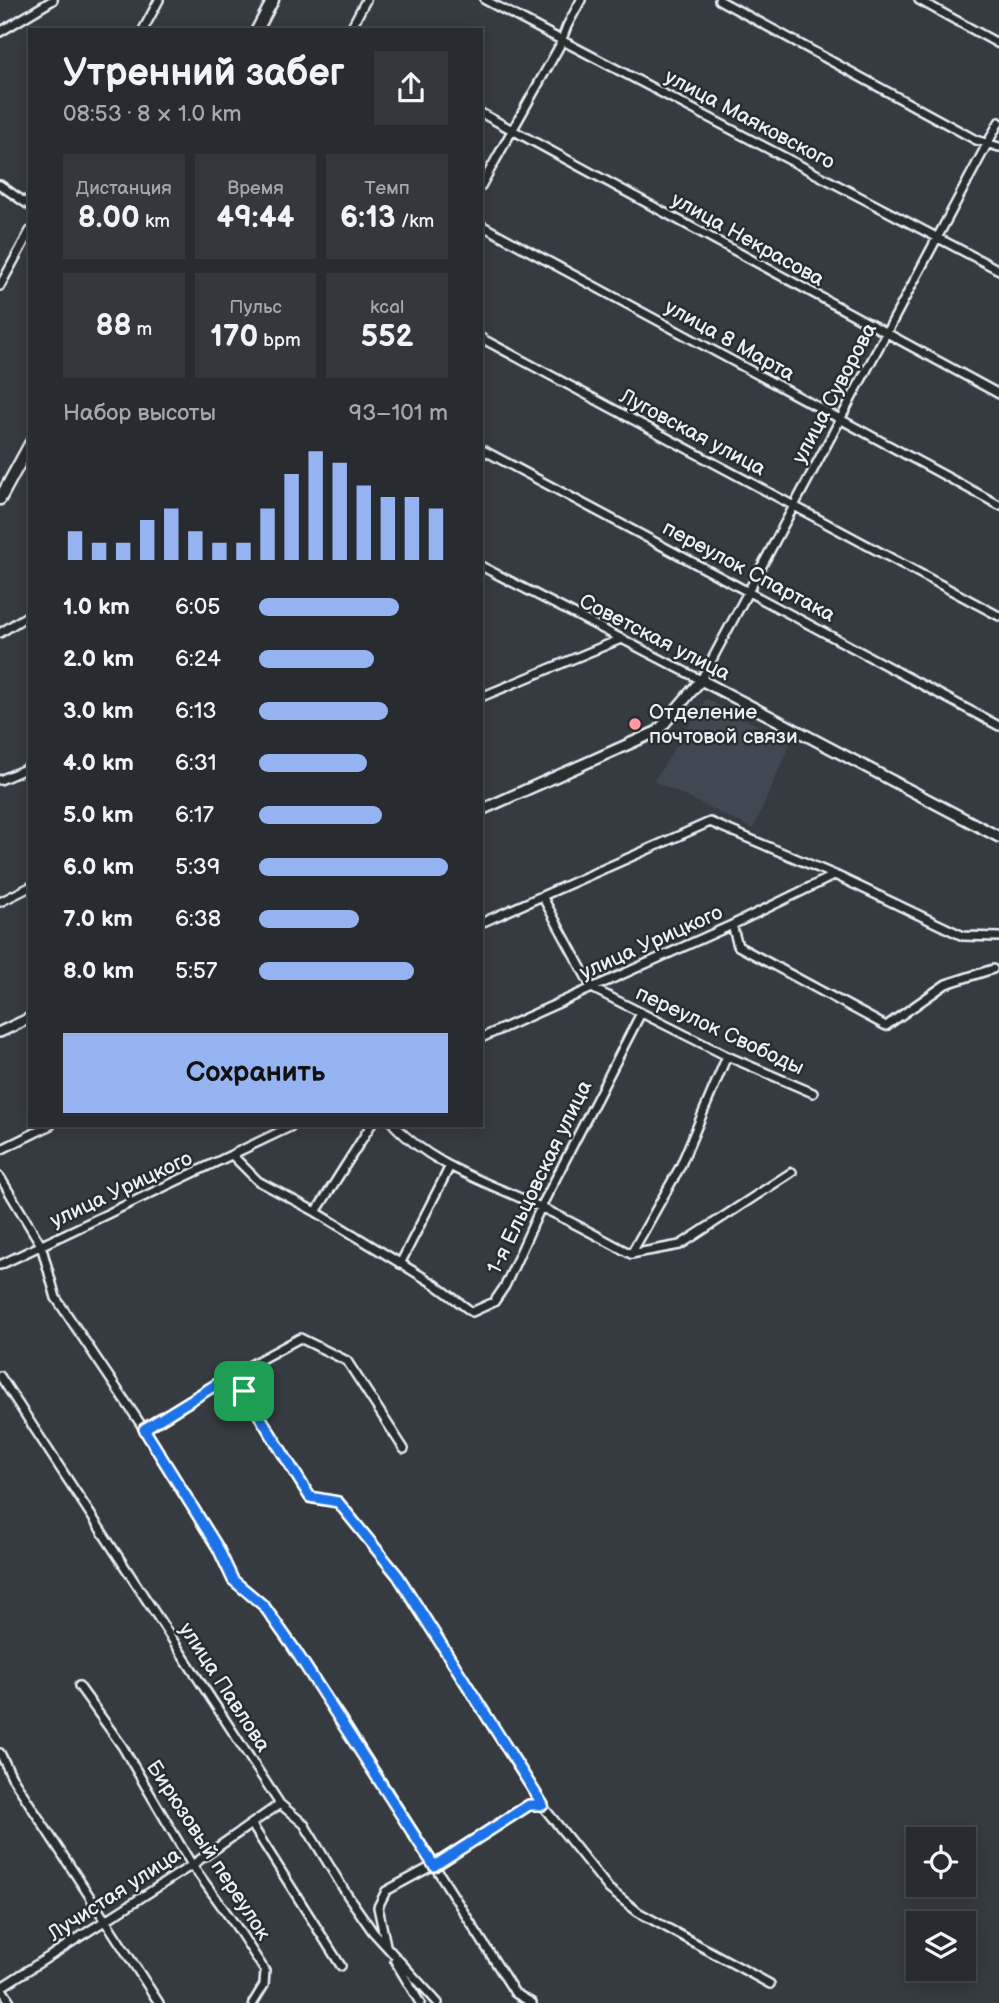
<!DOCTYPE html>
<html lang="ru">
<head>
<meta charset="utf-8">
<style>
	:root { --surface:#282c31; --page:#34383d; --text:#f1f3f6; --muted:#a5a7ab; --line:#44484d; --accent:#95b2f1 }
	body { margin:0; font-family:"Balsamiq Sans",sans-serif; background:var(--page); color:var(--text); height:100vh; display:flex; flex-direction:column; font-size:26px; white-space:nowrap }
	* { box-sizing:border-box; margin:0 }
	p { font-size:23px; color:var(--muted) }
	.icon { flex:none; width:38px; height:38px; fill:none; stroke:currentColor; stroke-width:2; stroke-linecap:round; stroke-linejoin:round }
	.map { position:relative; flex:1; overflow:hidden }
	.details { position:absolute; left:28px; top:28px; width:455px; height:1099px; display:flex; flex-direction:column; background:var(--surface); border-radius:0px; box-shadow:0 4px 18px #0003,0 0 0 2px var(--line) }
	.details>* { flex:none }
	.tools { position:absolute; left:906px; top:1827px; display:grid; gap:14px }
	.tools a { display:grid; place-items:center; width:70px; height:70px; border-radius:0px; background:var(--surface); box-shadow:0 4px 18px #0003,0 0 0 2px var(--line); font-size:35px }
	.pin { position:absolute; display:grid; place-items:center; width:60px; height:60px; color:#fff; margin:-30px; border-radius:14px; box-shadow:0 4px 10px #0006 }
	.round { display:grid; place-items:center; flex:none; width:74px; height:74px; border-radius:0px; background:var(--page) }
	.summary { display:flex; align-items:center; justify-content:space-between; height:119px; padding:0 35px }
	h1 { font-size:38px; font-weight:800; line-height:52px }
	.figures { display:grid; grid-template-columns:repeat(3,1fr); gap:10px; height:119px; padding:7px 35px }
	.figures div { display:grid; align-content:center; border-radius:0px; background:var(--page); text-align:center }
	.figures b { font-size:30px; font-weight:800 }
	.figures small { font-size:19px; font-weight:400 }
	.figures p { font-size:19px }
	.chart { height:196px; padding:14px 35px }
	.chart p { display:flex; justify-content:space-between }
	.chart svg { width:100%; height:126px; margin-top:7px; stroke:var(--accent); stroke-width:6 }
	.cta { display:flex; gap:14px; margin-top:auto; padding:14px 35px }
	.cta a { flex:1; height:80px; border-radius:0px; background:var(--accent); color:#111; font-size:28px; font-weight:800; line-height:80px; text-align:center }
	ul { padding:0 35px; list-style:none; font-size:23px }
	li { display:grid; grid-template-columns:112px 84px 1fr; align-items:center; height:52px }
	li i { height:18px; border-radius:9px; background:var(--accent) }
	.map>svg:first-child { display:block }
	.built { fill:#414851 }
	.lines { fill:none; stroke-linecap:round; stroke-linejoin:round }
	.minor-casing { stroke:#e8f1f8; stroke-width:12 }
	.tertiary-casing { stroke:#e8f1f8; stroke-width:14 }
	.secondary-casing { stroke:#e8f1f8; stroke-width:15 }
	.minor { stroke:#2a2d2e; stroke-width:7 }
	.tertiary { stroke:#2a2d2e; stroke-width:9 }
	.secondary { stroke:#2a2d2e; stroke-width:10 }
	.route-casing { stroke:#fff; stroke-width:14 }
	.route { stroke:#1a73e8; stroke-width:9 }
	.poi-dot { fill:#ff9aa2; stroke:#2a2d2e; stroke-width:2.5 }
	.labels { text-anchor:middle; stroke-width:5; stroke-linejoin:round; paint-order:stroke }
	.street-label { font-size:21px; fill:#e8f1f8; stroke:#2a2d2e }
	.poi-label { font-size:21px; fill:#e8f1f8; stroke:#2a2d2e; text-anchor:start }
</style>
</head>
<body>
<div class="map">
<svg width="999" height="2003" viewBox="0 0 999 2003">
	<rect width="100%" height="100%" fill="#363b41"/>
	<filter id="ink" filterUnits="userSpaceOnUse"><feTurbulence type="fractalNoise" baseFrequency=".0143" numOctaves="2"/><feDisplacementMap in="SourceGraphic" scale="14" xChannelSelector="R" yChannelSelector="G"/><feConvolveMatrix kernelMatrix="1 2 1 2 8 2 1 2 1" color-interpolation-filters="sRGB"/></filter>
	<g filter="url(#ink)">
		<path class="built" d="M 706,699 L 791,742 L 753,829 L 654,781 Z"/>
		<g class="lines">
			<g class="minor-casing">
				<path id="minor" d="M 485,0 L 999,270
					M 719,0 L 976,140 L 999,147
					M 919,0 L 999,44
					M 143,30 L 159,0
					M 350,30 L 366,0
					M 0,32 L 53,0
					M 481,113 L 999,394
					M 0,185 L 30,206
					M 481,186 L 559,47 L 567,26 L 581,0
					M 481,225 L 999,505
					M 0,286 L 30,231
					M 481,338 L 999,616
					M 481,449 L 999,726
					M 481,566 L 701,680 L 999,122
					M 0,633 L 30,614
					M 481,697 L 621,639
					M 0,780 L 30,767
					M 542,896 L 592,988 L 727,1056 L 813,1093
					M 0,902 L 30,887
					M 481,923 L 710,822 L 835,875 L 963,936 L 999,937
					M 732,925 L 738,946 L 886,1026 L 946,984 L 993,969
					M 481,1038 L 732,925 L 835,875
					M 394,1125 C 432,1166 490,1183 540,1207 C 571,1221 601,1238 631,1254
					M 0,1150 L 51,1125
					M 232,1155 L 258,1181 L 316,1212 L 436,1285 L 472,1312 L 494,1302 L 505,1286 L 541,1207 L 641,1013
					M 0,1177 L 41,1245 L 56,1298 L 144,1429 L 218,1548 L 233,1580 L 264,1606 L 293,1647 L 341,1718 L 515,1993 L 532,2003
					M 316,1212 L 371,1125
					M 631,1254 L 680,1167 L 727,1056
					M 631,1254 L 680,1245 L 792,1172
					M 400,1264 L 450,1166
					M 0,1265 L 294,1125
					M 0,1376 L 280,1804 L 304,1824 L 346,1893 L 373,1932 L 438,2003
					M 230,1376 L 244,1391 L 310,1498 L 338,1502 L 398,1576 L 545,1809 L 609,1889 L 638,1912 L 770,1984
					M 144,1429 L 230,1376 L 300,1338 L 347,1361 L 404,1449
					M 79,1686 L 122,1746 L 192,1865 L 236,1926 L 265,1971 L 264,1985 L 253,2003
					M 0,1753 L 12,1777 L 159,2003
					M 252,1825 L 341,1966
					M 386,1945 L 378,1907 L 386,1891 L 434,1865 L 529,1805 L 543,1805
					M 395,1961 L 420,2003
					M 0,1986 L 11,2003
					M 0,1988 L 192,1865 L 280,1804"/>
			</g>
			<g class="tertiary-casing">
				<path id="tertiary" d="M 481,810 L 658,731 L 701,680 L 999,837
					M 0,1032 L 30,1018"/>
			</g>
			<g class="secondary-casing">
				<path id="secondary" d="M 257,30 L 273,0
					M 0,499 L 30,444"/>
			</g>
			<use href="#minor" class="minor"/>
			<use href="#tertiary" class="tertiary"/>
			<use href="#secondary" class="secondary"/>
		</g>
	</g>
	<g class="lines" filter="url(#ink)">
		<g class="route-casing">
			<path id="route" d="M 230,1376 L 244,1391 L 310,1497 L 338,1502 L 398,1576 L 543,1805 L 529,1805 L 434,1866 L 293,1647 L 264,1606 L 233,1580 L 218,1548 L 144,1429 Z"/>
		</g>
		<use href="#route" class="route"/>
	</g>
	<circle class="poi-dot" cx="635" cy="724" r="7"/>
	<g class="labels">
		<g class="street-label">
			<text transform="translate(750 119) rotate(28)" y="7">улица Маяковского</text>
			<text transform="translate(748 239) rotate(29)" y="7">улица Некрасова</text>
			<text transform="translate(730 340) rotate(29)" y="7">улица 8 Марта</text>
			<text transform="translate(834 393) rotate(-62)" y="7">улица Суворова</text>
			<text transform="translate(693 432) rotate(28)" y="7">Луговская улица</text>
			<text transform="translate(749 571) rotate(28)" y="7">переулок Спартака</text>
			<text transform="translate(655 637) rotate(27)" y="7">Советская улица</text>
			<text transform="translate(651 942) rotate(-24)" y="7">улица Урицкого</text>
			<text transform="translate(720 1030) rotate(25)" y="7">переулок Свободы</text>
			<text transform="translate(539 1177) rotate(-64)" y="7">1-я Ельцовская улица</text>
			<text transform="translate(121 1189) rotate(-25)" y="7">улица Урицкого</text>
			<text transform="translate(225 1687) rotate(57)" y="7">улица Павлова</text>
			<text transform="translate(209 1850) rotate(57)" y="7">Бирюзовый переулок</text>
			<text transform="translate(114 1894) rotate(-33)" y="7">Лучистая улица</text>
		</g>
		<g class="poi-label">
			<text x="649" y="719">Отделение<tspan x="649" dy="24">почтовой связи</tspan></text>
		</g>
	</g>
</svg>
<div class="tools">
<a><svg class="icon" aria-label="locate" viewBox="0 0 24 24"><circle cx="12" cy="12" r="6"/><path d="M12 2v4M12 18v4M2 12h4M18 12h4"/></svg></a>
<a><svg class="icon" aria-label="layers" viewBox="0 0 24 24"><path d="M12 4l9 5-9 5-9-5zM3 14l9 5 9-5"/></svg></a>
</div>
<div class="pin" style="left:244px;top:1391px;background:#1e9e55"><svg class="icon" aria-label="arrive" viewBox="0 0 24 24"><path d="M6 21V4h12l-3 4 3 4H6"/></svg></div>
<section class="details">
<div class="summary"><div><h1>Утренний забег</h1><p>08:53 · 8 × 1.0 km</p></div><a class="round"><svg class="icon" aria-label="share" viewBox="0 0 24 24"><path d="M12 15V3M7 8l5-5 5 5M5 13v7h14v-7"/></svg></a></div>
<div class="figures">
<div><p>Дистанция</p><b>8.00<small> km</small></b></div>
<div><p>Время</p><b>49:44</b></div>
<div><p>Темп</p><b>6:13<small> /km</small></b></div>
</div>
<div class="figures">
<div><b>88<small> m</small></b></div>
<div><p>Пульс</p><b>170<small> bpm</small></b></div>
<div><p>kcal</p><b>552</b></div>
</div>
<div class="chart"><p><span>Набор высоты</span>93–101 m</p>
<svg viewBox="0 0 160 44" preserveAspectRatio="none"><path d="M5 44V34M15 44V38M25 44V38M35 44V30M45 44V26M55 44V34M65 44V38M75 44V38M85 44V26M95 44V14M105 44V6M115 44V10M125 44V18M135 44V22M145 44V22M155 44V26"/></svg>
</div>
<ul>
<li><b>1.0 km</b>6:05<i style="width:74%"></i></li>
<li><b>2.0 km</b>6:24<i style="width:61%"></i></li>
<li><b>3.0 km</b>6:13<i style="width:68%"></i></li>
<li><b>4.0 km</b>6:31<i style="width:57%"></i></li>
<li><b>5.0 km</b>6:17<i style="width:65%"></i></li>
<li><b>6.0 km</b>5:39<i style="width:100%"></i></li>
<li><b>7.0 km</b>6:38<i style="width:53%"></i></li>
<li><b>8.0 km</b>5:57<i style="width:82%"></i></li>
</ul>
<div class="cta"><a>Сохранить</a></div>
</section>
</div>
</body>
</html>
